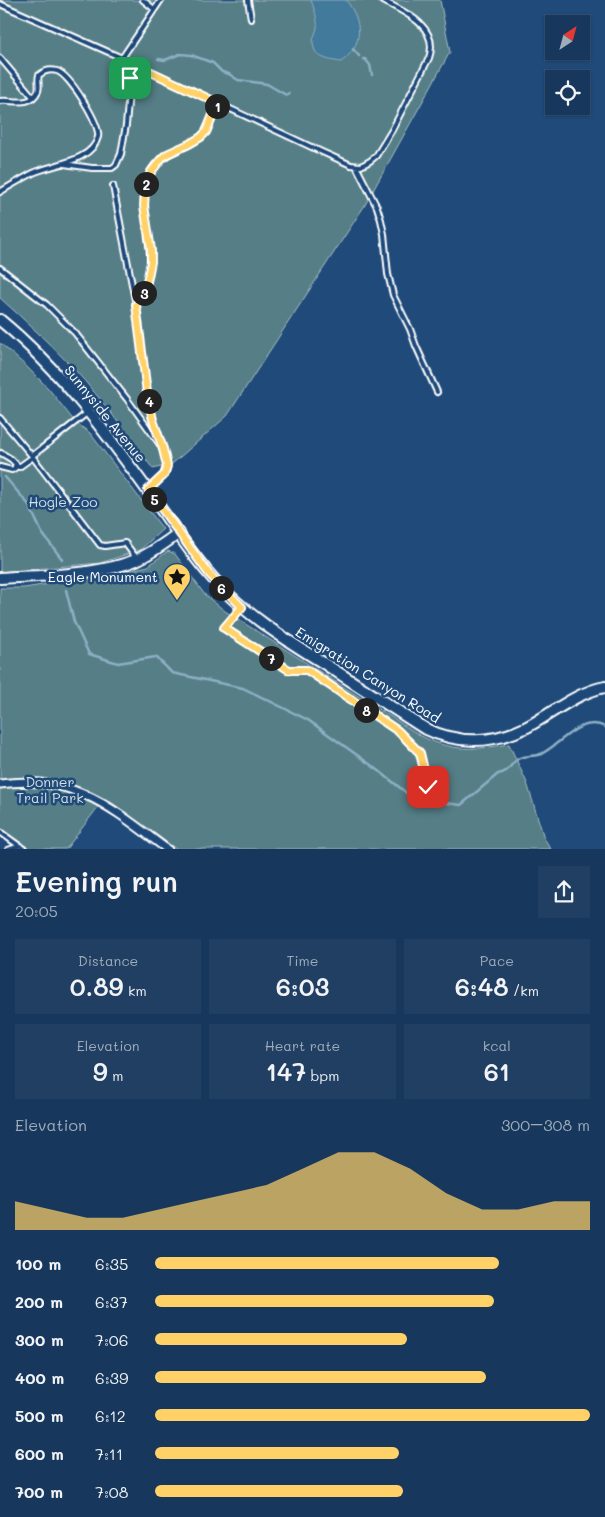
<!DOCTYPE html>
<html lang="en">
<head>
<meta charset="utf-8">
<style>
	:root { --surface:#17385c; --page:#203f62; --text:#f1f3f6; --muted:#9eacbb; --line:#365272; --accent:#ffd166 }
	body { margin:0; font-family:Mali,sans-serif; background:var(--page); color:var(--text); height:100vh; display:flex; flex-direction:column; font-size:19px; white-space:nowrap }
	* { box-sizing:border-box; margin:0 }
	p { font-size:16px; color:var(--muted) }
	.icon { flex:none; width:28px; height:28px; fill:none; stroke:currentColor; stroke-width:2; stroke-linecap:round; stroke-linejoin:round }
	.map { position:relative; height:849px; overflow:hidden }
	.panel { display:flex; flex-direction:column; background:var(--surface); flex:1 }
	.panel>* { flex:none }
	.needle { width:32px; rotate:36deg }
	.controls { position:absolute; left:545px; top:15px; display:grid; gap:10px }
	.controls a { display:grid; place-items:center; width:45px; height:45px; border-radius:0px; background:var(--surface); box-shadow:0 1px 4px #0004,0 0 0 1px var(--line); font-size:25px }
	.pin { position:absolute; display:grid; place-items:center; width:42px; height:42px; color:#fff; margin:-21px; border-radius:10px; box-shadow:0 2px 8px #0006 }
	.km { position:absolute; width:25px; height:25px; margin:-12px; border-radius:50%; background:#222; color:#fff; font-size:14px; line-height:25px; text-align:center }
	.round { display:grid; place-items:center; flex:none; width:52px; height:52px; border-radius:0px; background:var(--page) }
	.overview { display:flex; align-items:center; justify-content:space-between; height:85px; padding:0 15px }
	h1 { font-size:28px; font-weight:600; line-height:38px }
	.figures { display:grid; grid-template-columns:repeat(3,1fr); gap:8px; height:85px; padding:5px 15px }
	.figures div { display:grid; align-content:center; border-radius:0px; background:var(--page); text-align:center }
	.figures b { font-size:25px; font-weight:600 }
	.figures small { font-size:14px; font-weight:400 }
	.figures p { font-size:14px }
	.chart { height:140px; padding:10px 15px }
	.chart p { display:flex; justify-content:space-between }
	.chart svg { width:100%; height:90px; margin-top:5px; fill:var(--accent); opacity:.7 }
	ul { padding:0 15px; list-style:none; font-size:16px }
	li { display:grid; grid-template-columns:80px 60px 1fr; align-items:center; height:38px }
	li i { height:12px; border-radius:6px; background:var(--accent) }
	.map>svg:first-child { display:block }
	.green { fill:#557e86; stroke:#aabec2 }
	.water { fill:#427a9c; stroke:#8eafc4 }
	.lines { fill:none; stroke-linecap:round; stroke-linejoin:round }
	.stream { stroke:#8eafc4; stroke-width:2.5 }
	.lane-casing { stroke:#fff; stroke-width:8 }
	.street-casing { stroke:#fff; stroke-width:11 }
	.secondary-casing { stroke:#fff; stroke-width:14 }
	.lane { stroke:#1f4a7a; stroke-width:4 }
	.street { stroke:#1f4a7a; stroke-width:7 }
	.secondary { stroke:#1f4a7a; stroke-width:10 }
	.route-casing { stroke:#fff; stroke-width:10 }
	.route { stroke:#ffd166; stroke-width:6 }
	.labels { text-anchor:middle; stroke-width:5; stroke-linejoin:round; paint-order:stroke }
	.street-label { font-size:14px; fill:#fff; stroke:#1f4a7a }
	.park-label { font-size:14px; fill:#d4dfe1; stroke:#1f4a7a }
	.poi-label { font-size:14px; fill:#fff; stroke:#1f4a7a; text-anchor:end }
</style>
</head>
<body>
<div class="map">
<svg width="605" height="850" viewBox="0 0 605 850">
	<rect width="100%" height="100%" fill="#1f4a7a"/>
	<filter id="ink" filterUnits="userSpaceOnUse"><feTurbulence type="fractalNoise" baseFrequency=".02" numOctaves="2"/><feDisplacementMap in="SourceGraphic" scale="10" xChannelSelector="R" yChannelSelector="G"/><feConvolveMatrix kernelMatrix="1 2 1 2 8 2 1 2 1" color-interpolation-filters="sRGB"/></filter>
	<g filter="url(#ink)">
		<path class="green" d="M 0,0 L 440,0 L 450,52 L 365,205 L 227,416 L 172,464 L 153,469 C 128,435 103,401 75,370 C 51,345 26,321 0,298 Z
			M 0,343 L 27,367 L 48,388 L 75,422 L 90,433 L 163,529 L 140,550 L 100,563 L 0,572 Z
			M 168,551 L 175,554 L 205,595 L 225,611 L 421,736 C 453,752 475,750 509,744 L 527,783 L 544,838 L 551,849 L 176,849 L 105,798 L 66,849 L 30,849 L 0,828 L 0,588 L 24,588 L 122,572 L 148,566 Z"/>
		<path class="water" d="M 311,0 L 346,0 C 363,22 364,45 341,62 C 328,60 312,58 313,40 C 314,36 316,32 317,28 C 318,18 314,9 311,0 Z"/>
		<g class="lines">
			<path class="stream" d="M 353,49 L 359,56
				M 158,59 L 165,60 L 180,54 L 191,55 L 213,63 L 222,72 L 229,74 L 238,80 L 267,84 L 286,95 L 289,93
				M 363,59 L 365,59 L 370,65 L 372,75
				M 5,477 L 29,505 L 42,533 L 62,559
				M 66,590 L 74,622 L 89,654 L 118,663 L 156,657 L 172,673 L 243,688 L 308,720 L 378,770 L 409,795 L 431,801 L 461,805 L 498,774 C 511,772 509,764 518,759 C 524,755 533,757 541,754 C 560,745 581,714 605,727"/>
			<g class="lane-casing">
				<path id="lane" d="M 143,0 L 154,9
					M 248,0 L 251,19
					M 0,4 L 122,58 L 322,152 L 351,165 L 361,166 L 370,161 L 376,156 L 392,130 L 429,58 C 440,26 403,11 381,0
					M 0,58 L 33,97
					M 122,58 L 161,0
					M 0,101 C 12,99 30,108 38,91 C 40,86 37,80 39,75 C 44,71 50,69 57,71 C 70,75 101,125 98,137 C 92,162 52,164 33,173 C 22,179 11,185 0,192
					M 64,164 L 92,168 L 112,168 L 116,165 L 121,154 L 126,125 L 131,71 L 135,64
					M 356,166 L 377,207 L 381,220 L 384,234 L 388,274 L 393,295 L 410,329 L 416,346 L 437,392
					M 113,186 L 138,316 L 147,393 L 153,420 L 167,463 L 166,471 L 164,475 L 148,490
					M 0,268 L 47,305 L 75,333 L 127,399 L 161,446
					M 136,305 C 155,278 151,251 146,220 C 144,207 143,195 146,182 C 156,150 179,154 201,137 C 210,129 214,114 218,103
					M 87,413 L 32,456 L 100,545 L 105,546 L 125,543 L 137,559
					M 0,418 L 32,456
					M 15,466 L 19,467 L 33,457
					M 0,467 L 12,470 L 15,468 L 16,464 L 11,459 L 1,453
					M 242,607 L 224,628 L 289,670 L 307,670 L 398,731 L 420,753 L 428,787
					M 0,832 L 25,850
					M 8,850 L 20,846"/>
			</g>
			<g class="street-casing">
				<path id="street" d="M 0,784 C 75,774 112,808 168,850"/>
			</g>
			<g class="secondary-casing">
				<path id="secondary" d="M 0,320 C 61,370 107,434 153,498 C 174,527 194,559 219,585 C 251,619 290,642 328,666 C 360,687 392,707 424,728 C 459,745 492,744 527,727 C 553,713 575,693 605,687
					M 0,578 C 43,575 97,576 136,560 C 152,553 165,543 179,533"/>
			</g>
			<use href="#lane" class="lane"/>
			<use href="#street" class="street"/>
			<use href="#secondary" class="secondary"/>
		</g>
	</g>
	<g class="lines" filter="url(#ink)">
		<g class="route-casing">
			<path id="route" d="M 130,78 L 131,71 L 134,64 L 218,103 L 206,132 L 201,137 L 189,144 L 167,154 L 162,158 L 151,172 L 145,189 L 144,206 L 151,250 L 151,262 L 145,291 L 136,305 L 147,393 L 153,420 L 163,449 L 167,466 L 164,475 L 148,490 L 209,574 L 242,607 L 224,628 L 289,670 L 307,670 L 398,731 L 420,753 L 428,787"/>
		</g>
		<use href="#route" class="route"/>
	</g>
	<defs>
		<g id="sight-pin" transform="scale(1.4375)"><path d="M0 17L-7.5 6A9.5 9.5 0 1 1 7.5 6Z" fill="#ffd166" stroke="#1f4a7a"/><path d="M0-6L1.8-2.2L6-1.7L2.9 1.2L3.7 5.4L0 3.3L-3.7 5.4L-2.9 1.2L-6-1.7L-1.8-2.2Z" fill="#111"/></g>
	</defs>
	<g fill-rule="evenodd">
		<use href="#sight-pin" x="177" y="577"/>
	</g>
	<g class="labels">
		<g class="street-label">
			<text transform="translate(105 414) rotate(51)" y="5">Sunnyside Avenue</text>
			<text transform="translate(368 675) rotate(32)" y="5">Emigration Canyon Road</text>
		</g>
		<g class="park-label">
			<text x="63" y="507">Hogle Zoo</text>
			<text x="50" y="787">Donner<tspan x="50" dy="16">Trail Park</tspan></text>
		</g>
		<g class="poi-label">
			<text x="158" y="582">Eagle Monument</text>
		</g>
	</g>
</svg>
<div class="controls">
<a><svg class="needle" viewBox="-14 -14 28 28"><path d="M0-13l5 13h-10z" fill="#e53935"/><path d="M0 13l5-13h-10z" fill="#9eacbb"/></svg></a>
<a><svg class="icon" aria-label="locate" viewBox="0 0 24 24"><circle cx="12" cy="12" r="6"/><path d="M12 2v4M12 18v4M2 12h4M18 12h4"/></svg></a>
</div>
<div class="pin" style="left:130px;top:78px;background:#1e9e55"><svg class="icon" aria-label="arrive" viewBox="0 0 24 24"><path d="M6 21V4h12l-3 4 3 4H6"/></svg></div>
<div class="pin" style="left:428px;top:787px;background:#d93025"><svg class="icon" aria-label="check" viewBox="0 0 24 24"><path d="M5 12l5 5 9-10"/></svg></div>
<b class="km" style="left:217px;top:106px">1</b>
<b class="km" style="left:146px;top:184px">2</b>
<b class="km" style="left:144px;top:293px">3</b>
<b class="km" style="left:149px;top:401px">4</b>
<b class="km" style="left:154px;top:499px">5</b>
<b class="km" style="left:221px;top:588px">6</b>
<b class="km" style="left:271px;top:658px">7</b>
<b class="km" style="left:366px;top:710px">8</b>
</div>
<section class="panel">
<div class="overview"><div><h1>Evening run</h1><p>20:05</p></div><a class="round"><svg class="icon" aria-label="share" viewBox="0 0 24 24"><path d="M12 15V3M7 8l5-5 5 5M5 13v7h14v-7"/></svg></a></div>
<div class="figures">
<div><p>Distance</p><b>0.89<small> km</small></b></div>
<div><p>Time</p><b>6:03</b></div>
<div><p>Pace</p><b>6:48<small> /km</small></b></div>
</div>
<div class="figures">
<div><p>Elevation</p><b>9<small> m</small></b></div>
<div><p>Heart rate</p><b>147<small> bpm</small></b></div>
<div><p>kcal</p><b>61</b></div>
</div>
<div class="chart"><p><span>Elevation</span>300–308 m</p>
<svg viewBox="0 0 160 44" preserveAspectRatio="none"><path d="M0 44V30L10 34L20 38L30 38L40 34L50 30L60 26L70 22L80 14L90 6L100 6L110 14L120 26L130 34L140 34L150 30L160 30V44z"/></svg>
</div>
<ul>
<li><b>100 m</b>6:35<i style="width:79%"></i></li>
<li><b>200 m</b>6:37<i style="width:78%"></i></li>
<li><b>300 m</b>7:06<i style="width:58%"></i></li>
<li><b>400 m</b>6:39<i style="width:76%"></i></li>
<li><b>500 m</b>6:12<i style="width:100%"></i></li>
<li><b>600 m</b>7:11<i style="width:56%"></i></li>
<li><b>700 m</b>7:08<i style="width:57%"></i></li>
</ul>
</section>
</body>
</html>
